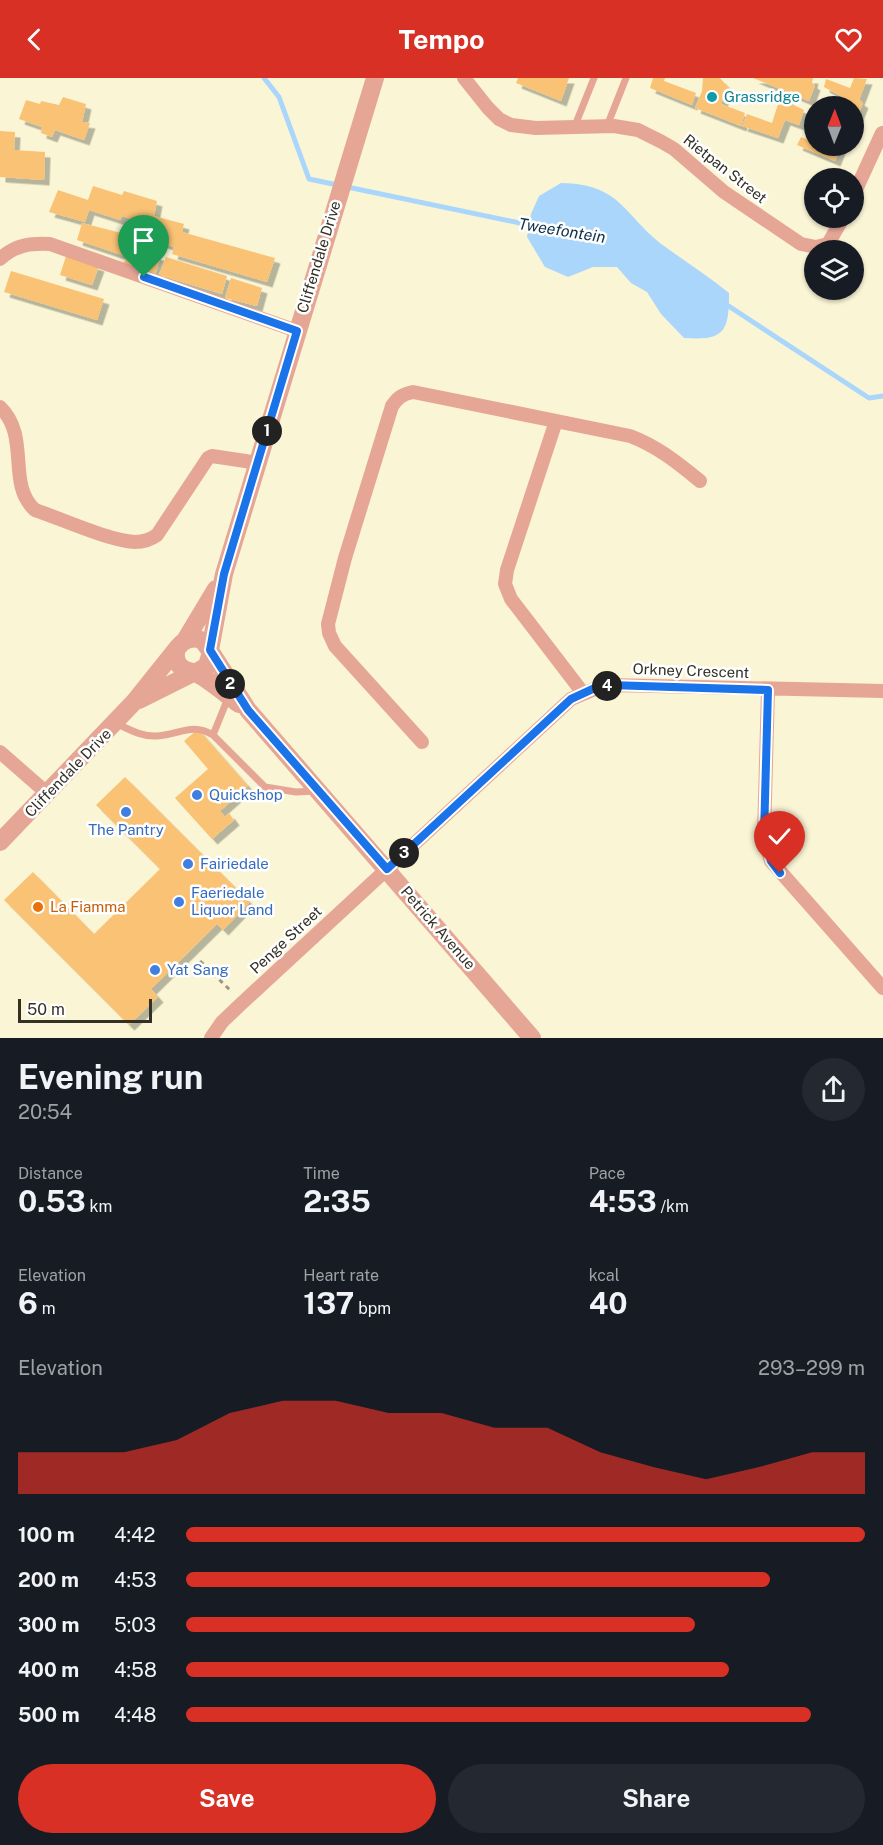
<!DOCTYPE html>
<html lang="en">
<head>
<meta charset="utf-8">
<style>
	:root { --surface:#171b24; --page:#242831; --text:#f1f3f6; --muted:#9ea1a6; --accent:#d93025 }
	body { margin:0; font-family:"Public Sans",sans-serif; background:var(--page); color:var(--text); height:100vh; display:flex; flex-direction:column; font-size:22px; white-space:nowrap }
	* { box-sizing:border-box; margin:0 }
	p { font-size:20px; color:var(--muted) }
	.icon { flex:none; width:33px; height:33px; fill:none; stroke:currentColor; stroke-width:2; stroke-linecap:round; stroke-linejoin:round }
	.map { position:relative; height:960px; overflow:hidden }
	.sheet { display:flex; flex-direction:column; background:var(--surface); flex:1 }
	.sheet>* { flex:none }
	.needle { width:39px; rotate:1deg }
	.tools { position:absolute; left:804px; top:18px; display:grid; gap:12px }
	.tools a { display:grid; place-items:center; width:60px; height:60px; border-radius:50%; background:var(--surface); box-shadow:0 2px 4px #0004; font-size:30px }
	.scale { position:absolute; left:18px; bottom:15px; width:134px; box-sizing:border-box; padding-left:6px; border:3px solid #333125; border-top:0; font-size:16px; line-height:21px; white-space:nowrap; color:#333125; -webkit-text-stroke:4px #fff; paint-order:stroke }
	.pin { position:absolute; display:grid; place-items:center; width:51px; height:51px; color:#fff; margin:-62px -26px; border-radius:50% 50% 50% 0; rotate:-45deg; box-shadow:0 0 6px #0007 }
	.pin .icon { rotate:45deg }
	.km { position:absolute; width:30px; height:30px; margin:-15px; border-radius:50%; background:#222; color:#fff; font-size:16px; line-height:30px; text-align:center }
	.round { display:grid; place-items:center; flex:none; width:63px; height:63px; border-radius:32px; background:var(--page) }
	.summary { display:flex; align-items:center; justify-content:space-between; height:102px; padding:0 18px }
	h1 { font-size:33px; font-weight:700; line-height:45px }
	.metrics { display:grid; grid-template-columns:repeat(3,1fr); gap:9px; height:102px; padding:6px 18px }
	.metrics div { display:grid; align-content:center }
	.metrics b { font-size:30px; font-weight:700 }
	.metrics small { font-size:16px; font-weight:400 }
	.metrics p { font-size:16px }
	.chart { height:168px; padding:12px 18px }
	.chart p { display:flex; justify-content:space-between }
	.chart svg { width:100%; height:108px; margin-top:6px; fill:var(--accent); opacity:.7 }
	.cta { display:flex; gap:12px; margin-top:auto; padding:12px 18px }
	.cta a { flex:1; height:69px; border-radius:36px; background:var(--accent); color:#fff; font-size:24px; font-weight:700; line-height:69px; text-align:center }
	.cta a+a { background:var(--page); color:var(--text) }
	ul { padding:0 18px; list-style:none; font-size:20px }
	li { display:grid; grid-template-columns:96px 72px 1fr; align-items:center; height:45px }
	li i { height:15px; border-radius:8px; background:var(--accent) }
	header { display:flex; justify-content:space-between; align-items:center; height:78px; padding:0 18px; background:var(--accent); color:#fff; font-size:27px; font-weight:700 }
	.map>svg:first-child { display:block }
	.water { fill:#abd6fb }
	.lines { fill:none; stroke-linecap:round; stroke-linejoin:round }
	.stream { stroke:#abd6fb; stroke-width:5 }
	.building { fill:#fac275; filter:url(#shadow) }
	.path { stroke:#9b9781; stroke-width:3; stroke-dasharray:4.5 4.5; stroke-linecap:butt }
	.service { stroke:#e5a696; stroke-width:7 }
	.minor { stroke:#e5a696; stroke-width:14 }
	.tertiary { stroke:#e5a696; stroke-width:18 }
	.route-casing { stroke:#fff; stroke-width:12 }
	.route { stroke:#1a73e8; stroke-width:8 }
	.culture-dot { fill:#0f9aa8; stroke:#fff; stroke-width:2 }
	.shop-dot { fill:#3f7fe0; stroke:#fff; stroke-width:2 }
	.food-dot { fill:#e8710a; stroke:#fff; stroke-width:2 }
	.labels { text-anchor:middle; stroke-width:5; stroke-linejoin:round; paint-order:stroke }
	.culture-label { font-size:15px; fill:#0d838f; stroke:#fff; text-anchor:start }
	.street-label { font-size:15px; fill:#333125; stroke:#fff }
	.shop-label { font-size:15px; fill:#366cbe; stroke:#fff; text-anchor:start }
	.food-label { font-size:15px; fill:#c56008; stroke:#fff; text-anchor:start }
	.water-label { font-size:16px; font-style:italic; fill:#12324a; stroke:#fff }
</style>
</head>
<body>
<header><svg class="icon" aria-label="back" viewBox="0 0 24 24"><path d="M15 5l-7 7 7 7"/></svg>Tempo<svg class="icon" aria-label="heart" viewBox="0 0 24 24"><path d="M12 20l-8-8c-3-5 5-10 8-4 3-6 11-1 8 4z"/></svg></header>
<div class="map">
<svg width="883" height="960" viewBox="0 0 883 960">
	<defs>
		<filter id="shadow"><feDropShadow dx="5.5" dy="5.5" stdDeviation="0" flood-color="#0004"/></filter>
	</defs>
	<rect width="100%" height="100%" fill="#faf5d5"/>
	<path class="water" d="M 561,105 C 622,106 624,138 664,168 C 686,184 708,198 729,215 C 729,253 725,263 684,260 L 661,236 L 647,214 L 631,205 L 617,189 L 593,189 L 568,199 L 545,189 L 527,159 L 531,136 L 539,118 Z"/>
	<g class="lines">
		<path class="stream" d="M 264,0 L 279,19 L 309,101 L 534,148
			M 724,225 L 869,320 L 883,318"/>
	</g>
	<path class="building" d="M 518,0 L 569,0 L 561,23 L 516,5 Z
		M 653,0 L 665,0 L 664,3 L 696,15 L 692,27 L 650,10 Z
		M 703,0 L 720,0 L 729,10 L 721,26 L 745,35 L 741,48 L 695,30 L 702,13 Z
		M 753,0 L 813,0 L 812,5 L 815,7 L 809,23 Z
		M 854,0 L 867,1 L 859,22 L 863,25 L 857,39 L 854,37 L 854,28 L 843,28 L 846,21 L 824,9 L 826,1 L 850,10 Z
		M 63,19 L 86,26 L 82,44 L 90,45 L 84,62 L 55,52 L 52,59 L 41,55 L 42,49 L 19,41 L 26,22 L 40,26 L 41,23 L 59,27 Z
		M 780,20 L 804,32 L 799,47 L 785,42 L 778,60 L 742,48 L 747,36 L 772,45 Z
		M 0,53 L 15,54 L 14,72 L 45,74 L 44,102 L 0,99 Z
		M 801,59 L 814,64 L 814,68 L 828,69 L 829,68 L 841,68 L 835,83 L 797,67 Z
		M 93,108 L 122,117 L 124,113 L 157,123 L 154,138 L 184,146 L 182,154 L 275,180 L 267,204 L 172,176 L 174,169 L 144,159 L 148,147 L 122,138 L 120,142 L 89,132 L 85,144 L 49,134 L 58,112 L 88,122 Z
		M 82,145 L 129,157 L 125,178 L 77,162 Z
		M 130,170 L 161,178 L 155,197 L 123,188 Z
		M 66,178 L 99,188 L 92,207 L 60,197 Z
		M 166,179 L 227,198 L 222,216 L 159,197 Z
		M 11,193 L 104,221 L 97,242 L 4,214 Z
		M 231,200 L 262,210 L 257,228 L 225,220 Z
		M 198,651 L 248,708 L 220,733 L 225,739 L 229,735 L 234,742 L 212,761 L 175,720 L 208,691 L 184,663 Z
		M 125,699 L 250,824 L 223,852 L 217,846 L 151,911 L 158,919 L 129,947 L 4,822 L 33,794 L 94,856 L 160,791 L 96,727 Z"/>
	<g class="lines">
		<path class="path" d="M 200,883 L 231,913"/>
		<path class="service" d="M 607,48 L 626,0
			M 574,50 L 594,0
			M 115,645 C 129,651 141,659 157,658 C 180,657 191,644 213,657 L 265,709 L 296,714 L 316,713
			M 213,657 L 228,620"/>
		<path class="minor" d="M 464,0 L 488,30 L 499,41 L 511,47 L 536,50 L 614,48 L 638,52 L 662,64 L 674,71 L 724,114 L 801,166 L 816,169 L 828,166 L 843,140
			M 854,116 L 882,55
			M 0,181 C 15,167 30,165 50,166 L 297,253
			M 0,329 C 31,359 6,406 35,432 C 62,441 107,462 135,464 C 143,464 150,462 157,457 L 208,380 L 212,378 L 258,385
			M 556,343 L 507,492 L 505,506 L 511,521 L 583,615
			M 768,612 L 764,757 L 771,783 L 883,910
			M 422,664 L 335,568 L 329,555 L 328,546 L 345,480 L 392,328 C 398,319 403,316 413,314 L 630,358 C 657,368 678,385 700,403
			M 0,674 L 48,716
			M 211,960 L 222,944 L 242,925 L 571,621 L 597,610 L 609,607 L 883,613"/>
		<path class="tertiary" d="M 186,561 L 216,511
			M 210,572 L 224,496 L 375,0
			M 211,574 L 248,632 L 532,960
			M 195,595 L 207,588 L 211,574 L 203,563 C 188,555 168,570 179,587 C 184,594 189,592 195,595 C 206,599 228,618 239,626
			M 139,622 L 193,595
			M 0,764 L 134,624 L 178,569"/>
	</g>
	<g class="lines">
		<g class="route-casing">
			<path id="route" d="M 144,199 L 297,253 L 224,496 L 210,572 L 248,632 L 387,791 L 571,621 L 597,609 L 609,607 L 768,612 L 764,757 L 771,783 L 780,795"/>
		</g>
		<use href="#route" class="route"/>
	</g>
	<circle class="culture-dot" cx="712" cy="19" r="6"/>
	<g class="shop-dot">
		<circle cx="197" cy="717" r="6"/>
		<circle cx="126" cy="734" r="6"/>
		<circle cx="188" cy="786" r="6"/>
		<circle cx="179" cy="824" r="6"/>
		<circle cx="155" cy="892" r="6"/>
	</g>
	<circle class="food-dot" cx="38" cy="829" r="6"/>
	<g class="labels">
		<g class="culture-label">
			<text x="724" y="24">Grassridge</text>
		</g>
		<g class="street-label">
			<text transform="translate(725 91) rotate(38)" y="5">Rietpan Street</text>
			<text transform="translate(319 179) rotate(-73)" y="5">Cliffendale Drive</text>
			<text transform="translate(691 593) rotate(2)" y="5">Orkney Crescent</text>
			<text transform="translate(68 695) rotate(-46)" y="5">Cliffendale Drive</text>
			<text transform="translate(438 850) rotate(49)" y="5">Petrick Avenue</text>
			<text transform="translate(286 862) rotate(-43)" y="5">Penge Street</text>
		</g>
		<g class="shop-label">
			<text x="209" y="722">Quickshop</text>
			<text x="126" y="757" text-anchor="middle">The Pantry</text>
			<text x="200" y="791">Fairiedale</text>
			<text x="191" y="820">Faeriedale<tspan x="191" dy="17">Liquor Land</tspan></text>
			<text x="167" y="897">Yat Sang</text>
		</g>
		<g class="food-label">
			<text x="50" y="834">La Fiamma</text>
		</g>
		<g class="water-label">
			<text transform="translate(562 152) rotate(9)" y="6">Tweefontein</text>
		</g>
	</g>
</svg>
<div class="tools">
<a><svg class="needle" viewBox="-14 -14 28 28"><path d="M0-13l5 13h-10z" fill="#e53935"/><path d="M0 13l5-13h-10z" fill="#9ea1a6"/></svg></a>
<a><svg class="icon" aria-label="locate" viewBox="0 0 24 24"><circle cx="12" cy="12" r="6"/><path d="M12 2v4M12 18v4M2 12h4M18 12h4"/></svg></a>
<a><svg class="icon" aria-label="layers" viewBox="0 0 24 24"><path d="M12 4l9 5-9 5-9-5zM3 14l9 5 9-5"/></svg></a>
</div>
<div class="scale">50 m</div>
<div class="pin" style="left:144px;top:199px;background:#1e9e55"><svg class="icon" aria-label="arrive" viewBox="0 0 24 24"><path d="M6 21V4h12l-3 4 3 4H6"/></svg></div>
<div class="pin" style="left:780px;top:795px;background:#d93025"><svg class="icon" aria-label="check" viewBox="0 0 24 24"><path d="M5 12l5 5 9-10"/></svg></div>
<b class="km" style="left:267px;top:353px">1</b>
<b class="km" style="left:230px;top:606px">2</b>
<b class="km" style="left:404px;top:775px">3</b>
<b class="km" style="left:607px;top:608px">4</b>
</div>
<section class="sheet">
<div class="summary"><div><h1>Evening run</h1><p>20:54</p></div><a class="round"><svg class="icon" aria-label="share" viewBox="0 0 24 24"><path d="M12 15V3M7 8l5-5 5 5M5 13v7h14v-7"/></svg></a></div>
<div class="metrics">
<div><p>Distance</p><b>0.53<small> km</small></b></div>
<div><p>Time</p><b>2:35</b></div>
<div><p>Pace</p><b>4:53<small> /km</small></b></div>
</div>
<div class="metrics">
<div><p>Elevation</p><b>6<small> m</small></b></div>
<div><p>Heart rate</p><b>137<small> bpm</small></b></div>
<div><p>kcal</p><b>40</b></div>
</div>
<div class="chart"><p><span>Elevation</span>293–299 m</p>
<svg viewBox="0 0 160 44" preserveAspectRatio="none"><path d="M0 44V27L10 27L20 27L30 22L40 11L50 6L60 6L70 11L80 11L90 17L100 17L110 27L120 33L130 38L140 33L150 27L160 27V44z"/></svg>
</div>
<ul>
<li><b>100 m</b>4:42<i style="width:100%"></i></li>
<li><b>200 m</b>4:53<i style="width:86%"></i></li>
<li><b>300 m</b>5:03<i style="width:75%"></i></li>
<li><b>400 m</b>4:58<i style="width:80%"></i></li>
<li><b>500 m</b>4:48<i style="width:92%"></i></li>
</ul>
<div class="cta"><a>Save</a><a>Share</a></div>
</section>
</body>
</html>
